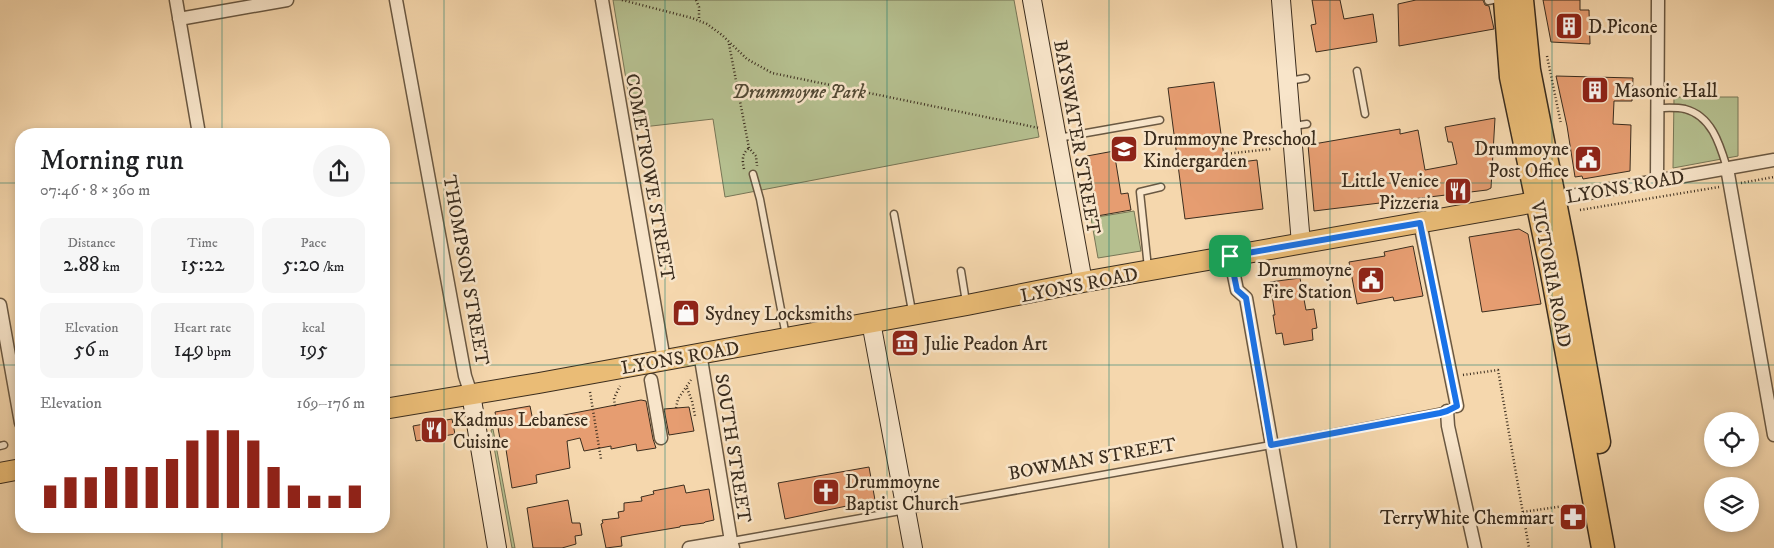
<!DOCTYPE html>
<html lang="en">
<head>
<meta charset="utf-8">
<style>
	:root { --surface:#fff; --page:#f6f6f6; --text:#202124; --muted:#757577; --accent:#8f2418 }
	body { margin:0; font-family:"IM FELL DW Pica",serif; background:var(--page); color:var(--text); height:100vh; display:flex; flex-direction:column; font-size:19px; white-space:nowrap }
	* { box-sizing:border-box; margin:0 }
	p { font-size:16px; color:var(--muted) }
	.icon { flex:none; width:28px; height:28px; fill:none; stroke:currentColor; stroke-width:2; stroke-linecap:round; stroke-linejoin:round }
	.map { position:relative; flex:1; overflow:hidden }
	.details { position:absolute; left:15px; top:128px; width:375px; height:405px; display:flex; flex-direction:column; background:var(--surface); border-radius:20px; box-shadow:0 2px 8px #0003 }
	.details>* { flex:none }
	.controls { position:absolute; left:1704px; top:412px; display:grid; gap:10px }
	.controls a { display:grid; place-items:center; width:55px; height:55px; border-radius:50%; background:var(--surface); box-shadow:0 2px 8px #0003; font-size:25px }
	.pin { position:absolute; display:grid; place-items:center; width:42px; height:42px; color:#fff; margin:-21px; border-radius:10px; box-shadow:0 2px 8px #0006 }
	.round { display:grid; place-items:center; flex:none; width:52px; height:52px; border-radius:26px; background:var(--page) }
	.headline { display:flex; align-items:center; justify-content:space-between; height:85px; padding:0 25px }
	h1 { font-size:28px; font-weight:600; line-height:38px }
	.metrics { display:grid; grid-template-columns:repeat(3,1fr); gap:8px; height:85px; padding:5px 25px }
	.metrics div { display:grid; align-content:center; border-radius:12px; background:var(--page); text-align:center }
	.metrics b { font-size:21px; font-weight:600 }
	.metrics small { font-size:14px; font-weight:400 }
	.metrics p { font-size:14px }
	.chart { height:140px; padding:10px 25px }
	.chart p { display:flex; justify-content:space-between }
	.chart svg { width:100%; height:90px; margin-top:5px; stroke:var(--accent); stroke-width:6 }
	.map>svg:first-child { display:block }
	.green { fill:#b5bf8f; stroke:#787656 }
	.building { fill:#e69d71; stroke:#3b2d1e }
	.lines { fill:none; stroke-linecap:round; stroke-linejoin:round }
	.lane-casing { stroke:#6a5842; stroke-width:9 }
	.street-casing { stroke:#6a5842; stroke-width:15 }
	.secondary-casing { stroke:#3b2d1e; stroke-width:20 }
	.primary-casing { stroke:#3b2d1e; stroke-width:22 }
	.highway-casing { stroke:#3b2d1e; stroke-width:25 }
	.path { stroke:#3b2d1e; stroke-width:2.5; stroke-dasharray:1 2.5; stroke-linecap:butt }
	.lane { stroke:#f8e5ca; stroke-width:6 }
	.street { stroke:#f8e5ca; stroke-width:12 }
	.secondary { stroke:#f8e5ca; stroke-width:18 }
	.primary { stroke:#eabc76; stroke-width:20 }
	.highway { stroke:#eabc76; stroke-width:22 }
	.route-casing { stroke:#fff; stroke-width:10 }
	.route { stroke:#1a73e8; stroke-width:6 }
	.grid { fill:none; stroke:#0f766e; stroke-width:1; stroke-opacity:0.55 }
	.labels { text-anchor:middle; stroke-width:5; stroke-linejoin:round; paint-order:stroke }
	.poi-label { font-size:19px; fill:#3b2d1e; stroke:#f8e5ca; text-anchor:start }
	.park-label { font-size:19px; font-style:italic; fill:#534a35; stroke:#f8e5ca }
	.street-label { font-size:19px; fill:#3b2d1e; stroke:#f8e5ca }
</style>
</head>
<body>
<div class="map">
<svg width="1774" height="548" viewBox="0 0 1774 548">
	<rect width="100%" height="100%" fill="#f5d7ad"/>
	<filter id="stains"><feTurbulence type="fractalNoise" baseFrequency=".004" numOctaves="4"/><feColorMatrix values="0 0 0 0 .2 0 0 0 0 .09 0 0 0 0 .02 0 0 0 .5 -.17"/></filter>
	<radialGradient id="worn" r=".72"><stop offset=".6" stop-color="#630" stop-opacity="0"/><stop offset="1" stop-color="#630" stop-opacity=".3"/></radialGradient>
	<path class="green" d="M 613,0 L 1014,0 L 1039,137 L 725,197 L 713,119 L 634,128 Z
		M 1674,97 L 1738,97 L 1738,156 L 1673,168 Z
		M 1134,211 L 1141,251 L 1098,258 L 1091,218 Z
		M 493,429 L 515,548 L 512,548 L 491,430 Z"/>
	<path class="building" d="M 1312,0 L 1340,0 L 1344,19 L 1373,14 L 1377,42 L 1316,52 L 1311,25 L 1316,24 Z
		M 1416,0 L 1483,0 L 1485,5 L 1489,6 L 1494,29 L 1399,46 L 1398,4 Z
		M 1543,0 L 1580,0 L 1580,10 L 1589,10 L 1590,44 L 1551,42 Z
		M 1556,76 L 1633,78 L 1632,101 L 1614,101 L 1613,124 L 1631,125 L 1630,171 L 1583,179 L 1582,176 L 1575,177 L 1567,126 Z
		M 1214,82 L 1225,164 L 1257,160 L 1263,209 L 1185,219 L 1168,88 Z
		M 1495,118 L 1491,188 L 1487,190 L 1314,211 L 1308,145 L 1400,129 L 1400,134 L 1418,130 L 1425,170 L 1457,164 L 1452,142 L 1448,142 L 1445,127 Z
		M 1114,151 L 1121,194 L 1128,193 L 1131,210 L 1097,216 L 1087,156 Z
		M 1519,229 L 1528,234 L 1541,304 L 1482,312 L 1469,237 Z
		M 1413,246 L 1423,296 L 1394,301 L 1393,297 L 1357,304 L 1349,262 L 1385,256 L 1384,252 Z
		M 1300,278 L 1306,310 L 1314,309 L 1317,328 L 1312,329 L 1313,340 L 1284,345 L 1282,333 L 1276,334 L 1273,315 L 1275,315 L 1270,282 Z
		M 641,400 L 646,401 L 653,439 L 656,448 L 637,451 L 636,444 L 611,449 L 611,446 L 584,451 L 580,438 L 567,441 L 570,468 L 536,475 L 537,483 L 512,488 L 505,443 L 501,444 L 495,412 L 530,406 L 533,421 Z
		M 689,407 L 694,431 L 669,435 L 664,409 Z
		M 452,419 L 455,434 L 416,441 L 413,426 Z
		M 869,467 L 875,500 L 785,519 L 778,483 Z
		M 684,485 L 686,493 L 709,489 L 714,520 L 705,522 L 704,523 L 680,526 L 680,527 L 632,535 L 621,537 L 622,546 L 606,548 L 601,524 L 603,523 L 602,520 L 619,518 L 618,512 L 624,511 L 624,503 L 642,501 L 641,497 L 654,494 L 653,491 Z
		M 568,500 L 572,523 L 580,523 L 582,535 L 575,536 L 576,544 L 562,548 L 533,548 L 527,508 Z"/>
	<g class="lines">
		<g class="lane-casing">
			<path id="lane" d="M 1488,1 L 1493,0
				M 1357,71 L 1365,114
				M 1289,81 L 1306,78
				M 1657,108 C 1666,108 1676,107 1685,109 C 1712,116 1720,145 1727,168
				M 1293,126 L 1307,124
				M 1058,138 L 1160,120
				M 753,174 L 760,199 L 786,336
				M 894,214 L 912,311
				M 1148,268 L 1140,192 L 1161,187
				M 961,271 L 966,302
				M 0,446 L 4,445
				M 732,541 L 1271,445 L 1449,410"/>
		</g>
		<g class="street-casing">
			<path id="street" d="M 176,0 L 199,134
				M 396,0 L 465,376 L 471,394
				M 602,0 L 664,360
				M 179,19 L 287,0
				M 1727,168 L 1774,435
				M 1657,181 L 1658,0
				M 1555,199 L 1774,160
				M 1420,223 L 1457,406
				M 1230,256 L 1237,290 L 1246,298 L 1290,548
				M 0,305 L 21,423
				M 700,353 L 731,541 L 733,548
				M 651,380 L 661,438
				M 1447,411 L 1448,426 L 1475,548
				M 689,548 L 731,541"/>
		</g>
		<g class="secondary-casing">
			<path id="secondary" d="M 1032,0 L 1083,282
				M 1281,0 L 1301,244
				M 871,322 L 913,548
				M 471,394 L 497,548"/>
		</g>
		<g class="primary-casing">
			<path id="primary" d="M 384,409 L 539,383 L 967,305 L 1083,282 L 1553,199
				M 0,473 L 21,469"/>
		</g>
		<g class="highway-casing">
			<path id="highway" d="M 1505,0 L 1511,77 L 1551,268 L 1603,548
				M 1522,0 L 1529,70 L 1566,258 L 1599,442"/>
		</g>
		<path class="path" d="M 622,0 L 692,18 L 707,24 L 722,35 L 747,59 L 772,73 L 1039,128
			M 696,0 L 699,7 L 699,20
			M 729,44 L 749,148 L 756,156 L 757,166
			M 1547,56 L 1561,124
			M 1224,154 L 1271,149
			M 744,169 C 742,160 742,154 749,148
			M 1741,183 L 1774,177
			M 1580,210 L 1719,187
			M 1463,375 L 1498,370 L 1529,548
			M 687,388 L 692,401 L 695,416
			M 590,392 L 601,459
			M 615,406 L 614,398 L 620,386
			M 676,408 L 678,399 L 691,380
			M 1523,512 L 1578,504"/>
		<use href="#lane" class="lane"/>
		<use href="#street" class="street"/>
		<use href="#secondary" class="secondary"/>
		<use href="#primary" class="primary"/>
		<use href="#highway" class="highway"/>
	</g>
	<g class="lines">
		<g class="route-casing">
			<path id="route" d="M 1420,223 L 1457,406 L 1447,411 L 1440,413 L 1271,445 L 1246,298 L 1237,290 L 1230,256 Z"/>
		</g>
		<use href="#route" class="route"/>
	</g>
	<path class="grid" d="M 222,0 L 222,134M 444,0 L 444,548M 665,0 L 665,548M 887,0 L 887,548M 1109,0 L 1109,548M 1330,0 L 1330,548M 1552,0 L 1552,548M 0,183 L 21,183M 384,183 L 1774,183M 0,365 L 21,365M 384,365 L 1774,365M 222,526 L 222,548"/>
	<defs>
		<g id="building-square" transform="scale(1.4375)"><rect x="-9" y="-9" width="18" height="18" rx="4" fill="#8f2418" stroke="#f8e5ca"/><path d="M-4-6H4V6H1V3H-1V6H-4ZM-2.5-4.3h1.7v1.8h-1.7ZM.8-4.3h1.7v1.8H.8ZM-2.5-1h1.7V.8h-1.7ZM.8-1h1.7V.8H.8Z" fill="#fff"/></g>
		<g id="school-square" transform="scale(1.4375)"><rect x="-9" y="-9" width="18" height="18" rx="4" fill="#8f2418" stroke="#f8e5ca"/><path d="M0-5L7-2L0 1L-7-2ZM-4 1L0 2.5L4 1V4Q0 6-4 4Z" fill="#fff"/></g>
		<g id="civic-square" transform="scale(1.4375)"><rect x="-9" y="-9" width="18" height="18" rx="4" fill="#8f2418" stroke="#f8e5ca"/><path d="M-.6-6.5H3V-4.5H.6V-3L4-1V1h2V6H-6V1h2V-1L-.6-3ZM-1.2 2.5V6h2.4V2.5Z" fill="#fff"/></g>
		<g id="restaurant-square" transform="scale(1.4375)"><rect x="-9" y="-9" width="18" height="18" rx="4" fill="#8f2418" stroke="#f8e5ca"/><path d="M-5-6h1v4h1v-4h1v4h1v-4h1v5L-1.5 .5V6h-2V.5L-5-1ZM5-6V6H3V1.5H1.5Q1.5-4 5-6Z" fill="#fff"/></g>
		<g id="shop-square" transform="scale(1.4375)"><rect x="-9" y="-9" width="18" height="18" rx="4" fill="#8f2418" stroke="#f8e5ca"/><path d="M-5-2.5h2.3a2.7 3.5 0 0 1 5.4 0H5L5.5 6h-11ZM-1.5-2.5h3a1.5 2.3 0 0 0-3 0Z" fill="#fff"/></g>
		<g id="museum-square" transform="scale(1.4375)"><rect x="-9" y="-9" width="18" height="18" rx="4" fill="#8f2418" stroke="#f8e5ca"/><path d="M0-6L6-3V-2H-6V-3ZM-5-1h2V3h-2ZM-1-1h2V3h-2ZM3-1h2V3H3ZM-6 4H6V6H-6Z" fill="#fff"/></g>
		<g id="church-square" transform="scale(1.4375)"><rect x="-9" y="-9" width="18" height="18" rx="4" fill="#8f2418" stroke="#f8e5ca"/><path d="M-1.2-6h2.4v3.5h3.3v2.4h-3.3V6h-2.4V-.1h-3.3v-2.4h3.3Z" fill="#fff"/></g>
		<g id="pharmacy-square" transform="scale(1.4375)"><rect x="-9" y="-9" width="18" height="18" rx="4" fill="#8f2418" stroke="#f8e5ca"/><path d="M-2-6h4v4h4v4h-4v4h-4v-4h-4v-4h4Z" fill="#fff"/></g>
	</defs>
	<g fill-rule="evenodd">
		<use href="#building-square" x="1569" y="26"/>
		<use href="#building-square" x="1595" y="90"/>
		<use href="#school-square" x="1124" y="149"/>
		<use href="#civic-square" x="1588" y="159"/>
		<use href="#restaurant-square" x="1458" y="191"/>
		<use href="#civic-square" x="1371" y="280"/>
		<use href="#shop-square" x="686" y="313"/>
		<use href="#museum-square" x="905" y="343"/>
		<use href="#restaurant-square" x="434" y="430"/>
		<use href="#church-square" x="826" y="492"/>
		<use href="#pharmacy-square" x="1573" y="517"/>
	</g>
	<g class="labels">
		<g class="poi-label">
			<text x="1588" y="33">D.Picone</text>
			<text x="1614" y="97">Masonic Hall</text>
			<text x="1143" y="145">Drummoyne Preschool<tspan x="1143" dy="22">Kindergarden</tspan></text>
			<text x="1569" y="155" text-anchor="end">Drummoyne<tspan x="1569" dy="22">Post Office</tspan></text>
			<text x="1439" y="187" text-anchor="end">Little Venice<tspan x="1439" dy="22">Pizzeria</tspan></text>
			<text x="1352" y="276" text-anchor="end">Drummoyne<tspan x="1352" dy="22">Fire Station</tspan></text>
			<text x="705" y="320">Sydney Locksmiths</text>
			<text x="924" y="350">Julie Peadon Art</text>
			<text x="453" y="426">Kadmus Lebanese<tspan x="453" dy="22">Cuisine</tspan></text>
			<text x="845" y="488">Drummoyne<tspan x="845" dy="22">Baptist Church</tspan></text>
			<text x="1554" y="524" text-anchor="end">TerryWhite Chemmart</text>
		</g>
		<g class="park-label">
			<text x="799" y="98">Drummoyne Park</text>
		</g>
		<g class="street-label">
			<text transform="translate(1078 137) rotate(80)" y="7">BAYSWATER STREET</text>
			<text transform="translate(651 177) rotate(80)" y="7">COMETROWE STREET</text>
			<text transform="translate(1625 186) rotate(-10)" y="7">LYONS ROAD</text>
			<text transform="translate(467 270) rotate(80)" y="7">THOMPSON STREET</text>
			<text transform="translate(1552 274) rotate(79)" y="7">VICTORIA ROAD</text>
			<text transform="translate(1079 284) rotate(-11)" y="7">LYONS ROAD</text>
			<text transform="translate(680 357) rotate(-10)" y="7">LYONS ROAD</text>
			<text transform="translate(734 448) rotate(81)" y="7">SOUTH STREET</text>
			<text transform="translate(1092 458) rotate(-10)" y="7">BOWMAN STREET</text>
		</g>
	</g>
	<rect width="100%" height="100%" filter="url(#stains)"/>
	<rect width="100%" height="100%" fill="url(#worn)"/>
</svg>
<div class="controls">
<a><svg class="icon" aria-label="locate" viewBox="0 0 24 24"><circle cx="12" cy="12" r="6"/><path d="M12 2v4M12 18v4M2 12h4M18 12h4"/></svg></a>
<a><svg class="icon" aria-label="layers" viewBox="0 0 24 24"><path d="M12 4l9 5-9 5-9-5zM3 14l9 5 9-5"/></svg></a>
</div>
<div class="pin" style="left:1230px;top:256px;background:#1e9e55"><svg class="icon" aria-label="arrive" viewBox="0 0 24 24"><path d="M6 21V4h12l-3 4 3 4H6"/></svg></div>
<section class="details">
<div class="headline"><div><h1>Morning run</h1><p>07:46 · 8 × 360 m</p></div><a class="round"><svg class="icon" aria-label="share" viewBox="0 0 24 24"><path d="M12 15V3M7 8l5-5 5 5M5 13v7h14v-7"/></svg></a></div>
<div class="metrics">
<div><p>Distance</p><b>2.88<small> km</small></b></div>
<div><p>Time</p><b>15:22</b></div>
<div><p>Pace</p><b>5:20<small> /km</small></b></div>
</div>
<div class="metrics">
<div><p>Elevation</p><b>56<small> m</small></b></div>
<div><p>Heart rate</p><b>149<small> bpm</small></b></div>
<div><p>kcal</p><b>195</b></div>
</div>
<div class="chart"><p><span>Elevation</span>169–176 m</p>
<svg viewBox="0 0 160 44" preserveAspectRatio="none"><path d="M5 44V33M15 44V29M25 44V29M35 44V24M45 44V24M55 44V24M65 44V20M75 44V11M85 44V6M95 44V6M105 44V11M115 44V24M125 44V33M135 44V38M145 44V38M155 44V33"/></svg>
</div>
</section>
</div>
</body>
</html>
